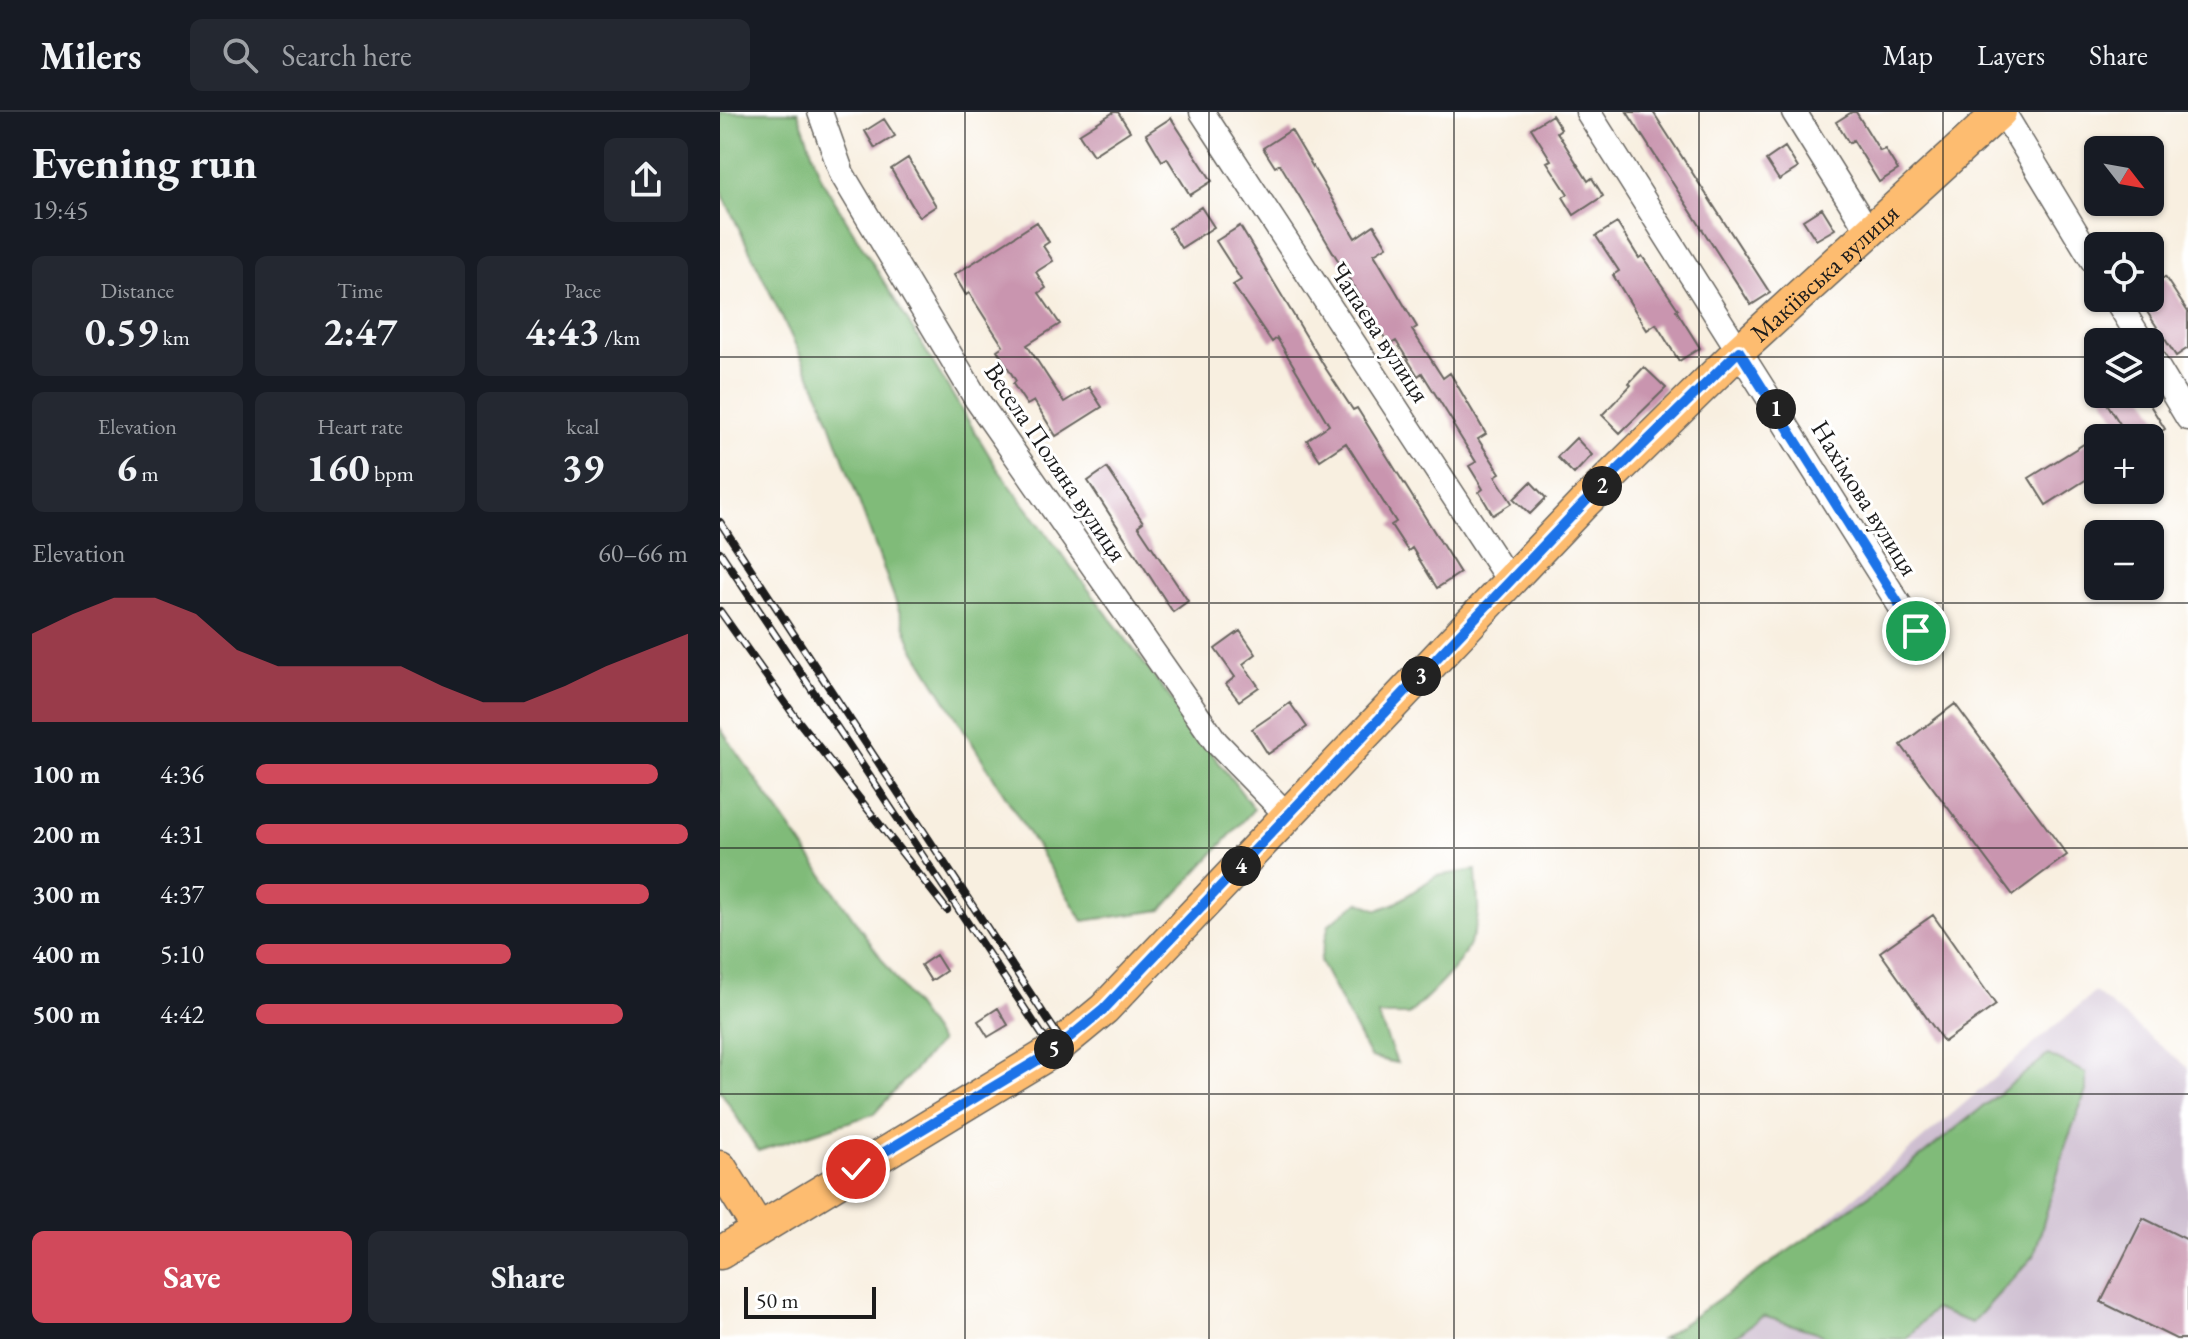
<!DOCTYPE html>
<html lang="en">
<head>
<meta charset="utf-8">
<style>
	:root { --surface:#171b24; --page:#242831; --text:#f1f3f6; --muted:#9ea1a6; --line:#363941; --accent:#d1495b }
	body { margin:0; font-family:"EB Garamond",serif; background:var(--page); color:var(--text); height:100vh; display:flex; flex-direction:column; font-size:30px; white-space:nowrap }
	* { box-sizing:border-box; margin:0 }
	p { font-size:26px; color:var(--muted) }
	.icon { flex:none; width:44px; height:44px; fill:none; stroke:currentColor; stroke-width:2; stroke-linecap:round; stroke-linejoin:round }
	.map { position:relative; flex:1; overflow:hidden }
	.drawer { display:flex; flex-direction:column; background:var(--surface); width:720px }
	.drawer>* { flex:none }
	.needle { width:52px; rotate:121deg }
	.fabs { position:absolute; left:1364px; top:24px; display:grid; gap:16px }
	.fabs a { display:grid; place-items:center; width:80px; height:80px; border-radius:12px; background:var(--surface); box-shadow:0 2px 6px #0004; font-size:40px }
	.scale { position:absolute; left:24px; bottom:20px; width:132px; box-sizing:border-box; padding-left:8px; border:4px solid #1c1c1c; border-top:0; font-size:22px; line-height:28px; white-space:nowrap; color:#1c1c1c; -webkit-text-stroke:6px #fff; paint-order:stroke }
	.pin { position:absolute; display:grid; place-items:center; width:68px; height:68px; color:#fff; margin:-34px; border:4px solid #fff; border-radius:50%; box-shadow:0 2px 8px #0007 }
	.km { position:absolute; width:40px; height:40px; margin:-20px; border-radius:50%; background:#222; color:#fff; font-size:22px; line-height:40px; text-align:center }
	.round { display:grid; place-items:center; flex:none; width:84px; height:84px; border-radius:12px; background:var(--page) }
	.head { display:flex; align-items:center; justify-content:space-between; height:136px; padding:0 32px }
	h1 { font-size:44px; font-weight:700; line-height:60px }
	.metrics { display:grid; grid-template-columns:repeat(3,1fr); gap:12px; height:136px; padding:8px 32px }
	.metrics div { display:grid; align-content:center; border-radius:12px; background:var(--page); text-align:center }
	.metrics b { font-size:40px; font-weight:700 }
	.metrics small { font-size:22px; font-weight:400 }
	.metrics p { font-size:22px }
	.chart { height:224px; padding:16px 32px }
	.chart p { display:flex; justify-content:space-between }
	.chart svg { width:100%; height:144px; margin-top:8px; fill:var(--accent); opacity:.7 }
	.cta { display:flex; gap:16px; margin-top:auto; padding:16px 32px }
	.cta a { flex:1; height:92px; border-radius:12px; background:var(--accent); color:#fff; font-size:32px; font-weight:700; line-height:92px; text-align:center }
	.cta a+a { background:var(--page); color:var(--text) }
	ul { padding:0 32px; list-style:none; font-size:26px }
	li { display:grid; grid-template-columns:128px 96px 1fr; align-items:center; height:60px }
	li i { height:20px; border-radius:10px; background:var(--accent) }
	header { display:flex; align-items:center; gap:48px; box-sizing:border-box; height:112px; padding:0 40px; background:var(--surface); border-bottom:2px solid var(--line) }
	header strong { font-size:38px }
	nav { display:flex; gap:44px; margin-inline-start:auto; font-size:28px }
	.search { width:560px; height:72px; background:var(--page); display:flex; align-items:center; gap:20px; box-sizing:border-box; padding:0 28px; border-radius:12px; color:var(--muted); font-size:30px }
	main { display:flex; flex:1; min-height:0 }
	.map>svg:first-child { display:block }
	.industrial { fill:#cebed0 }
	.forest { fill:#80bb79; stroke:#4e6c4a; stroke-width:2 }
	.building { fill:#c995af }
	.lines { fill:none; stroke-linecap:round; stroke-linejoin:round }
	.minor-casing { stroke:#696661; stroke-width:27 }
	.major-casing { stroke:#696661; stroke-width:35 }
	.minor { stroke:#fff; stroke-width:24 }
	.major { stroke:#fdbc6f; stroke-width:32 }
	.rail-casing { stroke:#1c1c1c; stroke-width:8 }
	.rail { stroke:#fff; stroke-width:5; stroke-dasharray:15; stroke-linecap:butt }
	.route-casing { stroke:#fff; stroke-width:16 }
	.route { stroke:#1a73e8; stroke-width:10 }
	.grid { fill:none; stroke:#1c1c1c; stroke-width:2; stroke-opacity:0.55 }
	.labels { text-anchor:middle; stroke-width:6; stroke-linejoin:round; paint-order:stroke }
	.street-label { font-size:26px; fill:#1c1c1c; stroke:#fff }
</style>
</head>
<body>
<header>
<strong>Milers</strong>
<div class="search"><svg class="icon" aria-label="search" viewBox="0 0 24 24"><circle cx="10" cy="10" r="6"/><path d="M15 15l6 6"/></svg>Search here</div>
<nav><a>Map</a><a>Layers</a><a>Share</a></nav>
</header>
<main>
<section class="drawer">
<div class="head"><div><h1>Evening run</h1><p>19:45</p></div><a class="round"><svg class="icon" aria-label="share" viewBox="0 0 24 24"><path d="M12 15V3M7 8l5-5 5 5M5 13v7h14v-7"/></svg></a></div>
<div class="metrics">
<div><p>Distance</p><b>0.59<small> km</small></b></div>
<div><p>Time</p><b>2:47</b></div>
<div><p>Pace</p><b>4:43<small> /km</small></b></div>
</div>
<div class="metrics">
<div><p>Elevation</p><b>6<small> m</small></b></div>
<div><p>Heart rate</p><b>160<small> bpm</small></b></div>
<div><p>kcal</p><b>39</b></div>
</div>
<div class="chart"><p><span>Elevation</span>60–66 m</p>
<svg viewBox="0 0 160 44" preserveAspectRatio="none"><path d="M0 44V17L10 11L20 6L30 6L40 11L50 22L60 27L70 27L80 27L90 27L100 33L110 38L120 38L130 33L140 27L150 22L160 17V44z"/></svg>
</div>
<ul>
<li><b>100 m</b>4:36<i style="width:93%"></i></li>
<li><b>200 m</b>4:31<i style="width:100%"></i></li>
<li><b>300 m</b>4:37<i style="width:91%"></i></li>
<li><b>400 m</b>5:10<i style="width:59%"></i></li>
<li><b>500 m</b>4:42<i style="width:85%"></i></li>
</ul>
<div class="cta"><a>Save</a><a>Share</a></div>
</section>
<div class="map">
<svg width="1468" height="1227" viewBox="0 0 1468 1227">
	<rect width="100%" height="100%" fill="#fff"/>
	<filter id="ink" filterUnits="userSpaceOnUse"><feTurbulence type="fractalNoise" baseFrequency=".0125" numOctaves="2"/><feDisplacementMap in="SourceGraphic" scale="16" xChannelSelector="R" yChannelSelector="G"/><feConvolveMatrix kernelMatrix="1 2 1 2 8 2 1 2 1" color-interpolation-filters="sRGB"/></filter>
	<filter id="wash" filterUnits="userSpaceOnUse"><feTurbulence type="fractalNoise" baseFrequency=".006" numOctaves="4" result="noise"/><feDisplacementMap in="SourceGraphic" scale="32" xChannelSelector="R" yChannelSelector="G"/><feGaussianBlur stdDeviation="1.8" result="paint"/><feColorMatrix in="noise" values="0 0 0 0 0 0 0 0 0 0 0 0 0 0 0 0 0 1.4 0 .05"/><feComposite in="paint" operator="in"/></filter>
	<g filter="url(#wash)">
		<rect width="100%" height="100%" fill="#f8efe0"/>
		<path class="industrial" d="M 1375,880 L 1468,956 L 1468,1227 L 968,1227 Z"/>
		<path class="forest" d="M 0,0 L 78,0 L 102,68 L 277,356 L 534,697 L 442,798 L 363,809 L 192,534 L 101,286 L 0,77 Z
			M 0,616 L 220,930 L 154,1002 L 38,1039 L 0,978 Z
			M 756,758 C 756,773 759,788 758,802 C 753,846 718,875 688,903 L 658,903 L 677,951 L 650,945 L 600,849 L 609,812 L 639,790 L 658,798 L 676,791 L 716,764 Z
			M 1328,943 L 1366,961 L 1366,979 L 1346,1032 L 1314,1144 L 1252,1211 L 1214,1197 L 1186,1227 L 1109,1227 L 1096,1220 L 1043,1204 L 1011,1227 L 941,1227 L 1176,1064 Z"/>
		<g id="blocks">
			<path class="building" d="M 394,0 L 398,0 L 410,19 L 373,43 L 359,22 Z
				M 907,0 L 933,0 L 1050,181 L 1031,193 Z
				M 1132,0 L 1136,0 L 1160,39 L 1165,37 L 1178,58 L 1159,70 L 1133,28 L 1129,31 L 1116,10 Z
				M 832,3 L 841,17 L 837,20 L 868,69 L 872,66 L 883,84 L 854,103 L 843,85 L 848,82 L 827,50 L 831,48 L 811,16 Z
				M 451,6 L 492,69 L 470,83 L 447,46 L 442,49 L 426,22 Z
				M 164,7 L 175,24 L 155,36 L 145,19 Z
				M 571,18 L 635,126 L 654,113 L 667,134 L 654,142 L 697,215 L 692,218 L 723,266 L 730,261 L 766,322 L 758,327 L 780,361 L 775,364 L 792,391 L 773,403 L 759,380 L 763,377 L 749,354 L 756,350 L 733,313 L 734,312 L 702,261 L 698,264 L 676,229 L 669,233 L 560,52 L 555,55 L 543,36 Z
				M 1065,35 L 1078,56 L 1059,68 L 1046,48 Z
				M 188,46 L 216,94 L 199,105 L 171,57 Z
				M 481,95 L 494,115 L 461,136 L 449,116 Z
				M 1102,96 L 1115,117 L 1096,128 L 1083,108 Z
				M 317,110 L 329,130 L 323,134 L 333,149 L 316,160 L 326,176 L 319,181 L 340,212 L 307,233 L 344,290 L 369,275 L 382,295 L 336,324 L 314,289 L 307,293 L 293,272 L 296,269 L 277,238 L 283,234 L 249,181 L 246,183 L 234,163 Z
				M 897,111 L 919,146 L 922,144 L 958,197 L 956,198 L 980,236 L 959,249 L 936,212 L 927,218 L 893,163 L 899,159 L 876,124 Z
				M 520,114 L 606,257 L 633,298 L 637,296 L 740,461 L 717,476 L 692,436 L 688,439 L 671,413 L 676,410 L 626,331 L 600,348 L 587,328 L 609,313 L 557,226 L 552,230 L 513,173 L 521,168 L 496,129 Z
				M 1445,165 L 1468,200 L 1468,236 L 1456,244 L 1418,186 L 1430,186 L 1430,175 Z
				M 924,255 L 946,276 L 900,321 L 882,303 L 911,273 L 909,271 Z
				M 1381,282 L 1423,282 L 1445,317 L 1431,326 L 1409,326 Z
				M 856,326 L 872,343 L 854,362 L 837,345 Z
				M 1372,327 L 1378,337 L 1378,360 L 1326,393 L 1309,366 Z
				M 387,356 L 423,410 L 418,414 L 468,489 L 453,500 L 368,369 Z
				M 811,370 L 826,386 L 810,402 L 794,387 Z
				M 520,519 L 536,542 L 523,552 L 539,575 L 519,589 L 506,572 L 515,565 L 495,537 Z
				M 570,591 L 587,615 L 548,642 L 532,617 Z
				M 1235,592 L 1347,743 L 1293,783 L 1181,633 Z
				M 1213,803 L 1276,893 L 1224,930 L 1160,840 Z
				M 216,843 L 226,859 L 211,869 L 201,853 Z
				M 278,896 L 288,913 L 268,925 L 258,909 Z
				M 1423,1106 L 1468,1128 L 1468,1227 L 1456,1227 L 1381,1190 Z"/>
		</g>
	</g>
	<g filter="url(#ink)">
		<use href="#blocks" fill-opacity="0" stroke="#696661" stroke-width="2"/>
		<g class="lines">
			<g class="minor-casing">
				<path id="minor" d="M 100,0 L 122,62 L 257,288 L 496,630 L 568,704
					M 482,0 L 790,470
					M 868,0 L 1196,519
					M 1074,0 L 1149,120
					M 1283,0 L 1378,157
					M 1395,186 L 1422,230
					M 1430,243 L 1468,306"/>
			</g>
			<g class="major-casing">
				<g id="major">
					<path d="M 0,1055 L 38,1116"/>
					<path id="s1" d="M 0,1141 L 333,939 L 384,897 L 864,391 L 1019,239 L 1280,0"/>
				</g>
			</g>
			<use href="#minor" class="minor"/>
			<use href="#major" class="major"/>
			<g class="rail-casing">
				<path id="rail" d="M 0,410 L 343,931
					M 0,440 L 333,939
					M 0,499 L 76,606 L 227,798"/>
			</g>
			<use href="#rail" class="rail"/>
		</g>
	</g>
	<g class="lines" filter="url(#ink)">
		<g class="route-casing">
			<path id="route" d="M 136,1057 L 333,939 L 384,897 L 864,391 L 1019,239 L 1196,519"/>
		</g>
		<use href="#route" class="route"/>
	</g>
	<path class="grid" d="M 245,0 L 245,1227M 489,0 L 489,1227M 734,0 L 734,1227M 979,0 L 979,1227M 1223,0 L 1223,1227M 0,245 L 1378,245M 1430,245 L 1468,245M 0,491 L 1468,491M 0,736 L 1468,736M 0,982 L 1468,982"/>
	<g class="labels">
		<g class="street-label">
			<text dy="9" stroke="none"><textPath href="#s1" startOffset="1486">Макіївська вулиця</textPath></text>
			<text transform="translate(660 220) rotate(57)" y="9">Чапаєва вулиця</text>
			<text transform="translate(336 350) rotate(56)" y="9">Весела Поляна вулиця</text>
			<text transform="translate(1145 386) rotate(58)" y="9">Нахімова вулиця</text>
		</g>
	</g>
</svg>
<div class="fabs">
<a><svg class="needle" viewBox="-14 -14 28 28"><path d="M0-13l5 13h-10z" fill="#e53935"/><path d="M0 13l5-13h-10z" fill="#9ea1a6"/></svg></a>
<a><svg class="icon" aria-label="locate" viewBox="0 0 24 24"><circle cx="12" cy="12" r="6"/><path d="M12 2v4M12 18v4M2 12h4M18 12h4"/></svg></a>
<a><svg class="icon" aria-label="layers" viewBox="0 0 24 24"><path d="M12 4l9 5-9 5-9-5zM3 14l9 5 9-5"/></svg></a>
<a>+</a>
<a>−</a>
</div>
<div class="scale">50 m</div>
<div class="pin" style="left:1196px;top:519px;background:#1e9e55"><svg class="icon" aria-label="arrive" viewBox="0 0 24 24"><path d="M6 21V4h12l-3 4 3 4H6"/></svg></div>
<div class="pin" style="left:136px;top:1057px;background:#d93025"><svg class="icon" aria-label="check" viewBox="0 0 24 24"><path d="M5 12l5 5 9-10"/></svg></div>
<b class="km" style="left:1056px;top:297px">1</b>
<b class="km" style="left:882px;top:374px">2</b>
<b class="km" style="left:701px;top:564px">3</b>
<b class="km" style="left:521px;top:754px">4</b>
<b class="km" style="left:334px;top:937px">5</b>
</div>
</main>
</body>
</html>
